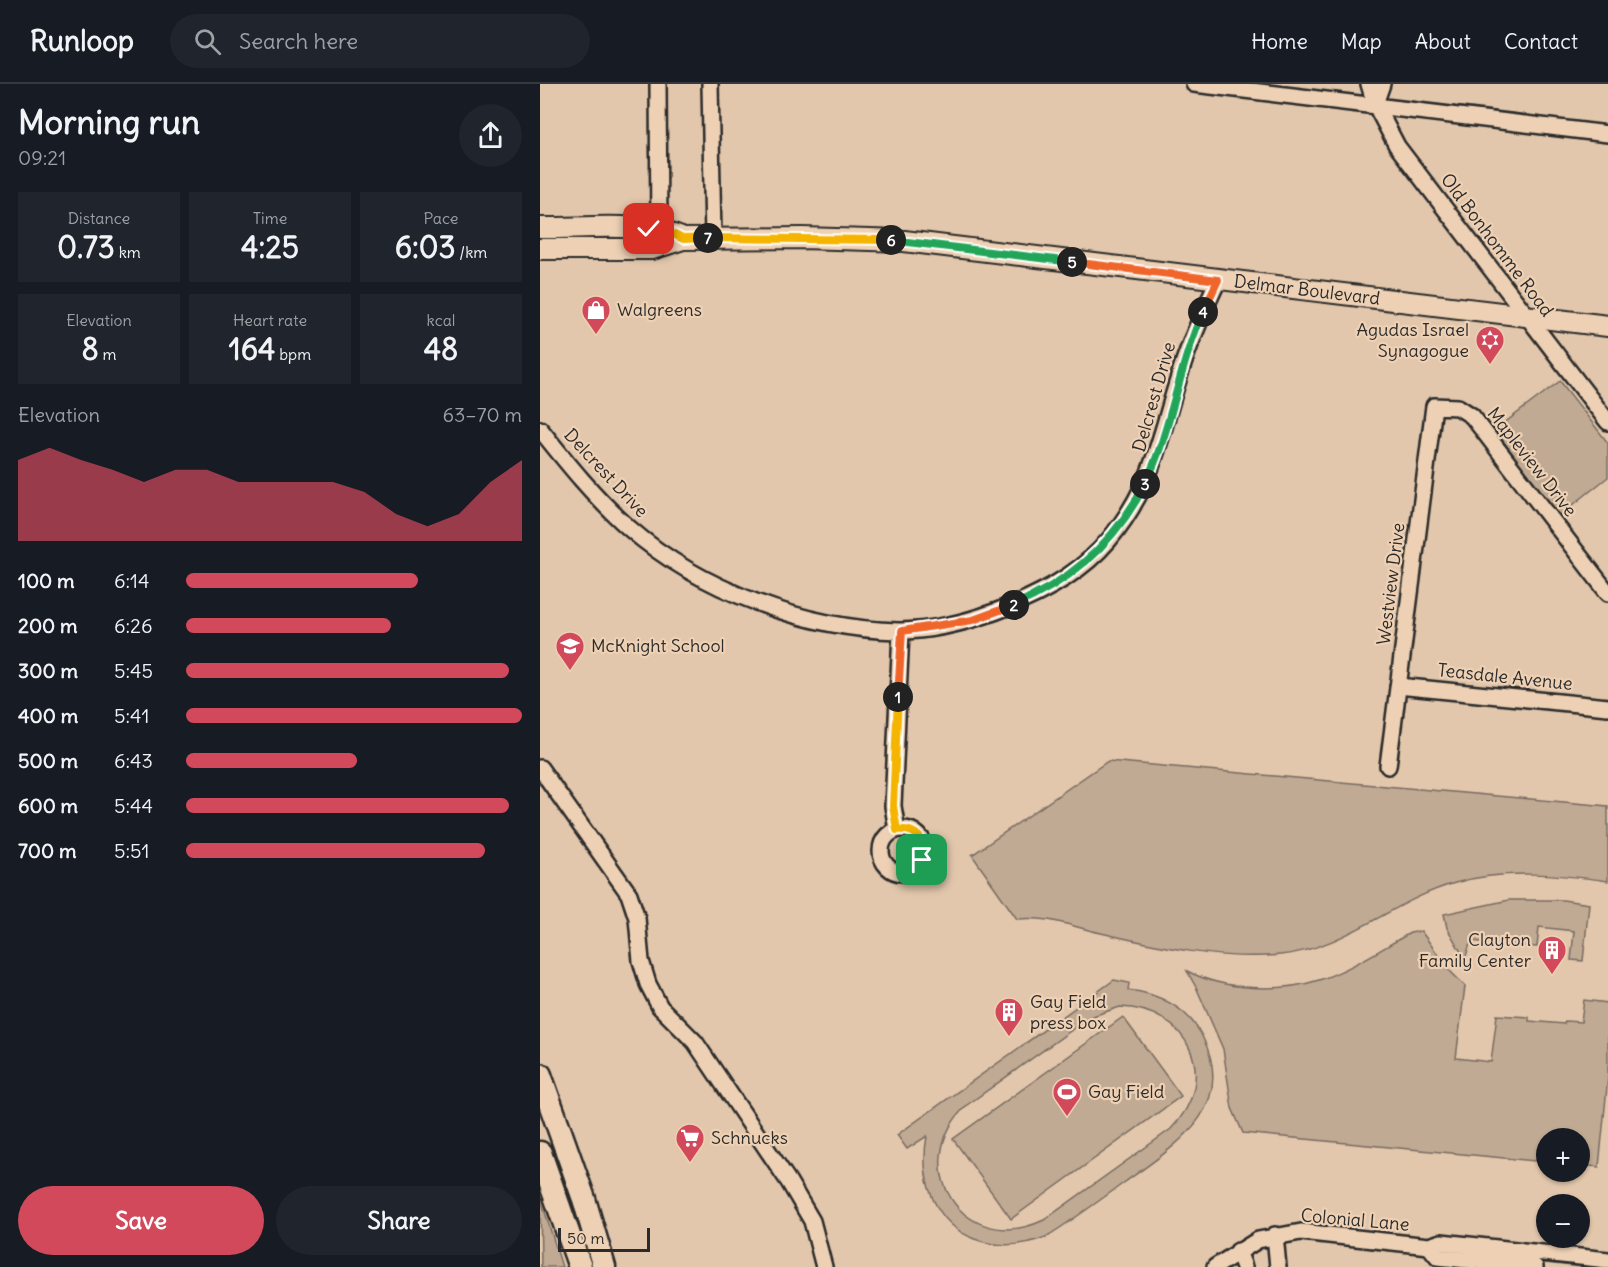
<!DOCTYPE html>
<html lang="en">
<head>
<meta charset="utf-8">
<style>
	:root { --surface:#171b24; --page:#20242c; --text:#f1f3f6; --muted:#9ea1a6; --line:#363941; --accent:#d1495b }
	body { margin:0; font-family:Delius,sans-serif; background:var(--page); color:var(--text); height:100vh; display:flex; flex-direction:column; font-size:22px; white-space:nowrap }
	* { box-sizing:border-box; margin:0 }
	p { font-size:20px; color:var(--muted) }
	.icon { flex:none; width:33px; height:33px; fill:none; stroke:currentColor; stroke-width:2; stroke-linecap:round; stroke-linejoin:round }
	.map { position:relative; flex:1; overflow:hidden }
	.sheet { display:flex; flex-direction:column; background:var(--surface); width:540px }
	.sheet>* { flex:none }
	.tools { position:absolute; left:996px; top:1044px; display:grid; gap:12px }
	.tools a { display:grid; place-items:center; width:54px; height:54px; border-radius:50%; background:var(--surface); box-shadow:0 2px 4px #0004; font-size:30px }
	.scale { position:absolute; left:18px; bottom:15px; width:92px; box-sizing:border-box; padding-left:6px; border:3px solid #2b2b2b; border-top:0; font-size:16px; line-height:21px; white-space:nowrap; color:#2b2b2b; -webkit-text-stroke:4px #eed1b4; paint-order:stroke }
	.pin { position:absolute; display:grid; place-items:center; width:51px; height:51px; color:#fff; margin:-26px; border-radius:12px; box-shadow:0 3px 9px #0006 }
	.km { position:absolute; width:30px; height:30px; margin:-15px; border-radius:50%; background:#222; color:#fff; font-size:16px; line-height:30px; text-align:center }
	.round { display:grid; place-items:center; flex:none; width:63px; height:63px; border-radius:32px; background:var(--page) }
	.overview { display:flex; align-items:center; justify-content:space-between; height:102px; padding:0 18px }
	h1 { font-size:33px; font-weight:700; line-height:45px }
	.metrics { display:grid; grid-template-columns:repeat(3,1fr); gap:9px; height:102px; padding:6px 18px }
	.metrics div { display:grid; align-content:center; border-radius:0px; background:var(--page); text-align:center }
	.metrics b { font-size:30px; font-weight:700 }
	.metrics small { font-size:16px; font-weight:400 }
	.metrics p { font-size:16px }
	.chart { height:168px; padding:12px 18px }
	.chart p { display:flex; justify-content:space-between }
	.chart svg { width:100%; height:108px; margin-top:6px; fill:var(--accent); opacity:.7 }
	.button { display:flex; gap:12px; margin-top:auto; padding:12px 18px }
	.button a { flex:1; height:69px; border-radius:36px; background:var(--accent); color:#fff; font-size:24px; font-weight:700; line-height:69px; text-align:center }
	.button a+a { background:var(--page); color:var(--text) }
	ul { padding:0 18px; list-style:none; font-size:20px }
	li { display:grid; grid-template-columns:96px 72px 1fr; align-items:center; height:45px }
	li i { height:15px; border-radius:8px; background:var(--accent) }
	header { display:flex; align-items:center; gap:36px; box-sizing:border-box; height:84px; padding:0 30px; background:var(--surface); border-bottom:2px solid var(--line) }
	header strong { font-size:28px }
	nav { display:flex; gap:33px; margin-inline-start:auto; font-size:21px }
	.search { width:420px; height:54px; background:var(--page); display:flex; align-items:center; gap:15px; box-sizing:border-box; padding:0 21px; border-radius:33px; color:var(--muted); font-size:22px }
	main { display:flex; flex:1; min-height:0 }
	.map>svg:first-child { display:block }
	.green { fill:#c1aa94; stroke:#766a60; stroke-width:1.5; fill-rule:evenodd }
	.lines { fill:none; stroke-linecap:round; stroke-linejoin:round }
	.minor-casing { stroke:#2b2b2b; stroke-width:20 }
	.major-casing { stroke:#2b2b2b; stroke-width:24 }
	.highway-casing { stroke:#2b2b2b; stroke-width:27 }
	.minor { stroke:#eed1b4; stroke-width:15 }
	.major { stroke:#eed1b4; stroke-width:20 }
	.highway { stroke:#eed1b4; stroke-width:22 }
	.split-1-casing { stroke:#fff; stroke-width:12 }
	.split-2-casing { stroke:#fff; stroke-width:12 }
	.split-3-casing { stroke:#fff; stroke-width:12 }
	.split-4-casing { stroke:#fff; stroke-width:12 }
	.split-5-casing { stroke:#fff; stroke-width:12 }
	.split-6-casing { stroke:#fff; stroke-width:12 }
	.split-7-casing { stroke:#fff; stroke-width:12 }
	.split-8-casing { stroke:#fff; stroke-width:12 }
	.split-1 { stroke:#f5b400; stroke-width:8 }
	.split-2 { stroke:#f0652b; stroke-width:8 }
	.split-3 { stroke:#22a559; stroke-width:8 }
	.split-4 { stroke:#22a559; stroke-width:8 }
	.split-5 { stroke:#f0652b; stroke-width:8 }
	.split-6 { stroke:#22a559; stroke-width:8 }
	.split-7 { stroke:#f5b400; stroke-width:8 }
	.split-8 { stroke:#f5b400; stroke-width:8 }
	.labels { text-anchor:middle; stroke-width:4.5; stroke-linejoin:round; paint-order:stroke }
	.street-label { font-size:18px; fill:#2b2b2b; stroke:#eed1b4 }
	.poi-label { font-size:18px; fill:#2b2b2b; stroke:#eed1b4; text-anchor:start }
</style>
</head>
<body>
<header>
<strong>Runloop</strong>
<div class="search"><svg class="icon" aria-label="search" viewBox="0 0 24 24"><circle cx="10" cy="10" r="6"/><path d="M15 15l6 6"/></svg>Search here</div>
<nav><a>Home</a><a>Map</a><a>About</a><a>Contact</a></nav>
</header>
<main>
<section class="sheet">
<div class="overview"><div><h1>Morning run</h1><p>09:21</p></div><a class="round"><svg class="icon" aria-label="share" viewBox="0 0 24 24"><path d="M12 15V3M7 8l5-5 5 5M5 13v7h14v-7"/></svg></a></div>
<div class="metrics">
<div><p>Distance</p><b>0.73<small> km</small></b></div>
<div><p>Time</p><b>4:25</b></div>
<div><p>Pace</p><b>6:03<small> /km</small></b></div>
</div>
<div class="metrics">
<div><p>Elevation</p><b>8<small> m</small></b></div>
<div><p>Heart rate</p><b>164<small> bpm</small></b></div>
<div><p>kcal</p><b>48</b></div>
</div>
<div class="chart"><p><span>Elevation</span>63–70 m</p>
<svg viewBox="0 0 160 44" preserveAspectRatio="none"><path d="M0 44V11L10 6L20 11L30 15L40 20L50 15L60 15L70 20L80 20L90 20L100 20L110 24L120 33L130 38L140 33L150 20L160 11V44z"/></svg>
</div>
<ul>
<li><b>100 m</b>6:14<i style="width:69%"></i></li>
<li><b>200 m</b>6:26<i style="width:61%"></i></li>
<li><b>300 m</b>5:45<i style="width:96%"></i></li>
<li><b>400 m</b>5:41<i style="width:100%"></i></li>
<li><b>500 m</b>6:43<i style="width:51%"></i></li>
<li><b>600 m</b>5:44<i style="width:96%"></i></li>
<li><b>700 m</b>5:51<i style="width:89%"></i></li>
</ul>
<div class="button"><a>Save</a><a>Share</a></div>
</section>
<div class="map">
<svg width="1068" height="1183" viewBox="0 0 1068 1183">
	<rect width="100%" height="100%" fill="#e2c7ac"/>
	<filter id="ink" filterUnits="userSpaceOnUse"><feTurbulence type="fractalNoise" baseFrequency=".0167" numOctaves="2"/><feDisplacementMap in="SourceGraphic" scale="12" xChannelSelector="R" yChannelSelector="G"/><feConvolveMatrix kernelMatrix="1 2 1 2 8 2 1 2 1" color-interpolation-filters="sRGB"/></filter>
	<g filter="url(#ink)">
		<path class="green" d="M 1020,297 L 1068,359 L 1068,393 L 1019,432 L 955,346 Z
			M 568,677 L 1068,722 L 1068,797 C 1019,790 963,785 915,799 C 854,816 804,865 740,871 C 682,877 617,862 561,849 C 529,842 510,832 477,835 L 432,771 Z
			M 969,816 L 1023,816 L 1049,820 L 1043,877 L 1031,876 L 1034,847 L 999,843 L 997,863 L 931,857 L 925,875 L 907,844 L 904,830 Z
			M 881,847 L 909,886 L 925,902 L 916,974 L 951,978 L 957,931 L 989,933 L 989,937 L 1024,940 L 1025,937 L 1041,938 L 1044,916 L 1068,919 L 1068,993 L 1059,1083 L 1040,1081 L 1040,1054 L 1006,1054 L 1006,1078 L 703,1049 L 692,1024 L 683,965 L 657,905 L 647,887 C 684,906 739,909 779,896 C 810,886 841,865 870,849 Z
			M 574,896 L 589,899 L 588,906 C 618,909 648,924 662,952 C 699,1024 635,1062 585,1098 C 559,1117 533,1136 506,1153 C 431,1181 373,1130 387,1052 L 367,1065 L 357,1051 ZM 580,923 C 649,925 681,994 631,1045 L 504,1136 C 424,1174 364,1082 427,1021 L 550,933 Z
			M 583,933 L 641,1012 L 471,1135 L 413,1055 Z
			M 0,1112 L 22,1183 L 1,1183 Z
			M 928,1166 L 1041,1179 L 1043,1183 L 938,1172 L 927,1169 Z"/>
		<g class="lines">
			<g class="minor-casing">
				<path id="minor" d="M 118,0 L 119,146
					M 170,0 L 173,154
					M 654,0 L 1068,50
					M 829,0 L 835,20 L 857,62 L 1068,338
					M 835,20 L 842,0
					M 0,345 C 27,379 56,415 89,444 C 160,506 266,545 359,547 C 392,547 427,538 457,527 C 498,512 539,491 568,457 C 613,403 619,356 639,293 C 649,259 663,228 678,196
					M 858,602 L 1068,623
					M 848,682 L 894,322 L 918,323 L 932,332 L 1068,509
					M 0,684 L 89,810 L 97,834 L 101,877 L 108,900 L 120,923 L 155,958 L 249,1098 L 272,1137 L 284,1183
					M341 767a22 22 0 1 1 44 0a22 22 0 1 1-44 0Z
					M 357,746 L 353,722 L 361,547
					M 735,1151 L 738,1183
					M 889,1162 L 898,1173 L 995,1183
					M 698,1167 L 704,1183
					M 675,1183 L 718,1156 L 761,1148 L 889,1162 L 901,1158 L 1068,1176"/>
			</g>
			<g class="major-casing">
				<path id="major" d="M 0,144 C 42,145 105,136 143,155 L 262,154 L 364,157 L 1068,242
					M 0,165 L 112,165 L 143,155"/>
			</g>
			<g class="highway-casing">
				<path id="highway" d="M 0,991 L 44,1115 L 64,1183
					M 0,1069 L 40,1183"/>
			</g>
			<use href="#minor" class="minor"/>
			<use href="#major" class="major"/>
			<use href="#highway" class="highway"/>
		</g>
	</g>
	<g class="lines" filter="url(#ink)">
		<g class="split-1-casing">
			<path id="split-1" d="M 358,613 L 353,722 L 357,746 C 377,744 388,757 382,776"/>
		</g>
		<g class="split-2-casing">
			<path id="split-2" d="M 358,613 L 362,547 L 433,536 L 474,521"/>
		</g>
		<g class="split-3-casing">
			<path id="split-3" d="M 474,521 C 532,497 576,457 605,400"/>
		</g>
		<g class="split-4-casing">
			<path id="split-4" d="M 605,400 C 632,346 638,283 663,228"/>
		</g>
		<g class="split-5-casing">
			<path id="split-5" d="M 532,178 L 678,196 L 663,228"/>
		</g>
		<g class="split-6-casing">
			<path id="split-6" d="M 351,156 L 532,178"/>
		</g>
		<g class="split-7-casing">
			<path id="split-7" d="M 168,154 L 351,156"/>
		</g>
		<g class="split-8-casing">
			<path id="split-8" d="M 109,145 L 131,149 L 143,155 L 168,154"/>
		</g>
		<use href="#split-1" class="split-1"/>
		<use href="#split-2" class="split-2"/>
		<use href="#split-3" class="split-3"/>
		<use href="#split-4" class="split-4"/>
		<use href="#split-5" class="split-5"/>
		<use href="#split-6" class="split-6"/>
		<use href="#split-7" class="split-7"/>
		<use href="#split-8" class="split-8"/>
	</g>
	<defs>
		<g id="shop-pin" transform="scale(1.5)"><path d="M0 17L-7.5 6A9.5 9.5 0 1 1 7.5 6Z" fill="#d1495b" stroke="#eed1b4"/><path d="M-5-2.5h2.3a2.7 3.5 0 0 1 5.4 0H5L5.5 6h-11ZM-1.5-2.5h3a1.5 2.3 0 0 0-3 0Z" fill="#fff"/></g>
		<g id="synagogue-pin" transform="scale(1.5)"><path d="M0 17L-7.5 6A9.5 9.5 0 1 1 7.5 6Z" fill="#d1495b" stroke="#eed1b4"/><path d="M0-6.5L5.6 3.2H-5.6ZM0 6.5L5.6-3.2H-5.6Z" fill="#fff"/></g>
		<g id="school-pin" transform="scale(1.5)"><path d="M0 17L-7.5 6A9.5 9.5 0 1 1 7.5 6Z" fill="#d1495b" stroke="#eed1b4"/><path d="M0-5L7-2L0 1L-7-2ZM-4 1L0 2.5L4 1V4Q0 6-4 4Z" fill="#fff"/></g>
		<g id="building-pin" transform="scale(1.5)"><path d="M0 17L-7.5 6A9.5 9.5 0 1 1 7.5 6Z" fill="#d1495b" stroke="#eed1b4"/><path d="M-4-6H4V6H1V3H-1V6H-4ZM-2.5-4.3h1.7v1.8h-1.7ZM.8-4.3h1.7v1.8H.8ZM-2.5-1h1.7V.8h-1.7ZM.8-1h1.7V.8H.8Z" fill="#fff"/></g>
		<g id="stadium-pin" transform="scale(1.5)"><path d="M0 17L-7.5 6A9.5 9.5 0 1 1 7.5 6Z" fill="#d1495b" stroke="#eed1b4"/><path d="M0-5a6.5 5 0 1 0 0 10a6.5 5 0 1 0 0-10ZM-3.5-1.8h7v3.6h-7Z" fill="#fff"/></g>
		<g id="supermarket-pin" transform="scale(1.5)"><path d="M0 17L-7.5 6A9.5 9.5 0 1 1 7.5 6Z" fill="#d1495b" stroke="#eed1b4"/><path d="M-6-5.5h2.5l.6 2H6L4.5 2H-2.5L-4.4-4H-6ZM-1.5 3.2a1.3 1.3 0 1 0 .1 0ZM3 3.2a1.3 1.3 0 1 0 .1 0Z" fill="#fff"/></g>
	</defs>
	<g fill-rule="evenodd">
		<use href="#shop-pin" x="56" y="226"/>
		<use href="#synagogue-pin" x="950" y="256"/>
		<use href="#school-pin" x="30" y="562"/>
		<use href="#building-pin" x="1012" y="866"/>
		<use href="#building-pin" x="469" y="928"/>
		<use href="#stadium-pin" x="527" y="1008"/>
		<use href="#supermarket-pin" x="150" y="1054"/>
	</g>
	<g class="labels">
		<g class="street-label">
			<text transform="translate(957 161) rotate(53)" y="6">Old Bonhomme Road</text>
			<text transform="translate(767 206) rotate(7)" y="6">Delmar Boulevard</text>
			<text transform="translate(614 313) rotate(-74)" y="6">Delcrest Drive</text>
			<text transform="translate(992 378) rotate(52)" y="6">Mapleview Drive</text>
			<text transform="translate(66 389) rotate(47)" y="6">Delcrest Drive</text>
			<text transform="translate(851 500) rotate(-83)" y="6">Westview Drive</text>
			<text transform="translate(965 593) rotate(6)" y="6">Teasdale Avenue</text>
			<text transform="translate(815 1136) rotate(5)" y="6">Colonial Lane</text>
		</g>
		<g class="poi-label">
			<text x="77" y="232">Walgreens</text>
			<text x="929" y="252" text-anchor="end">Agudas Israel<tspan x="929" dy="21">Synagogue</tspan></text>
			<text x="51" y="568">McKnight School</text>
			<text x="991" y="862" text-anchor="end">Clayton<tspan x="991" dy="21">Family Center</tspan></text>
			<text x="490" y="924">Gay Field<tspan x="490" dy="21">press box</tspan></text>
			<text x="548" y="1014">Gay Field</text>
			<text x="171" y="1060">Schnucks</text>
		</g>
	</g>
</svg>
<div class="tools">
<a>+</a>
<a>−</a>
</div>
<div class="scale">50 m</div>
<div class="pin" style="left:382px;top:776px;background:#1e9e55"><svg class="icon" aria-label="arrive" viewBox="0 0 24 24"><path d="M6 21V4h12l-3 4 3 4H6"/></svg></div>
<div class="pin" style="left:109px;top:145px;background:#d93025"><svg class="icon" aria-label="check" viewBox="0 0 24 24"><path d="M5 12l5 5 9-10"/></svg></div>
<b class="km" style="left:358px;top:613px">1</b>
<b class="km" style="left:474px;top:521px">2</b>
<b class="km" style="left:605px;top:400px">3</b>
<b class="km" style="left:663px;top:228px">4</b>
<b class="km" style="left:532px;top:178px">5</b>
<b class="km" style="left:351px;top:156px">6</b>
<b class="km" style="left:168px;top:154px">7</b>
</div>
</main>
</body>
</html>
